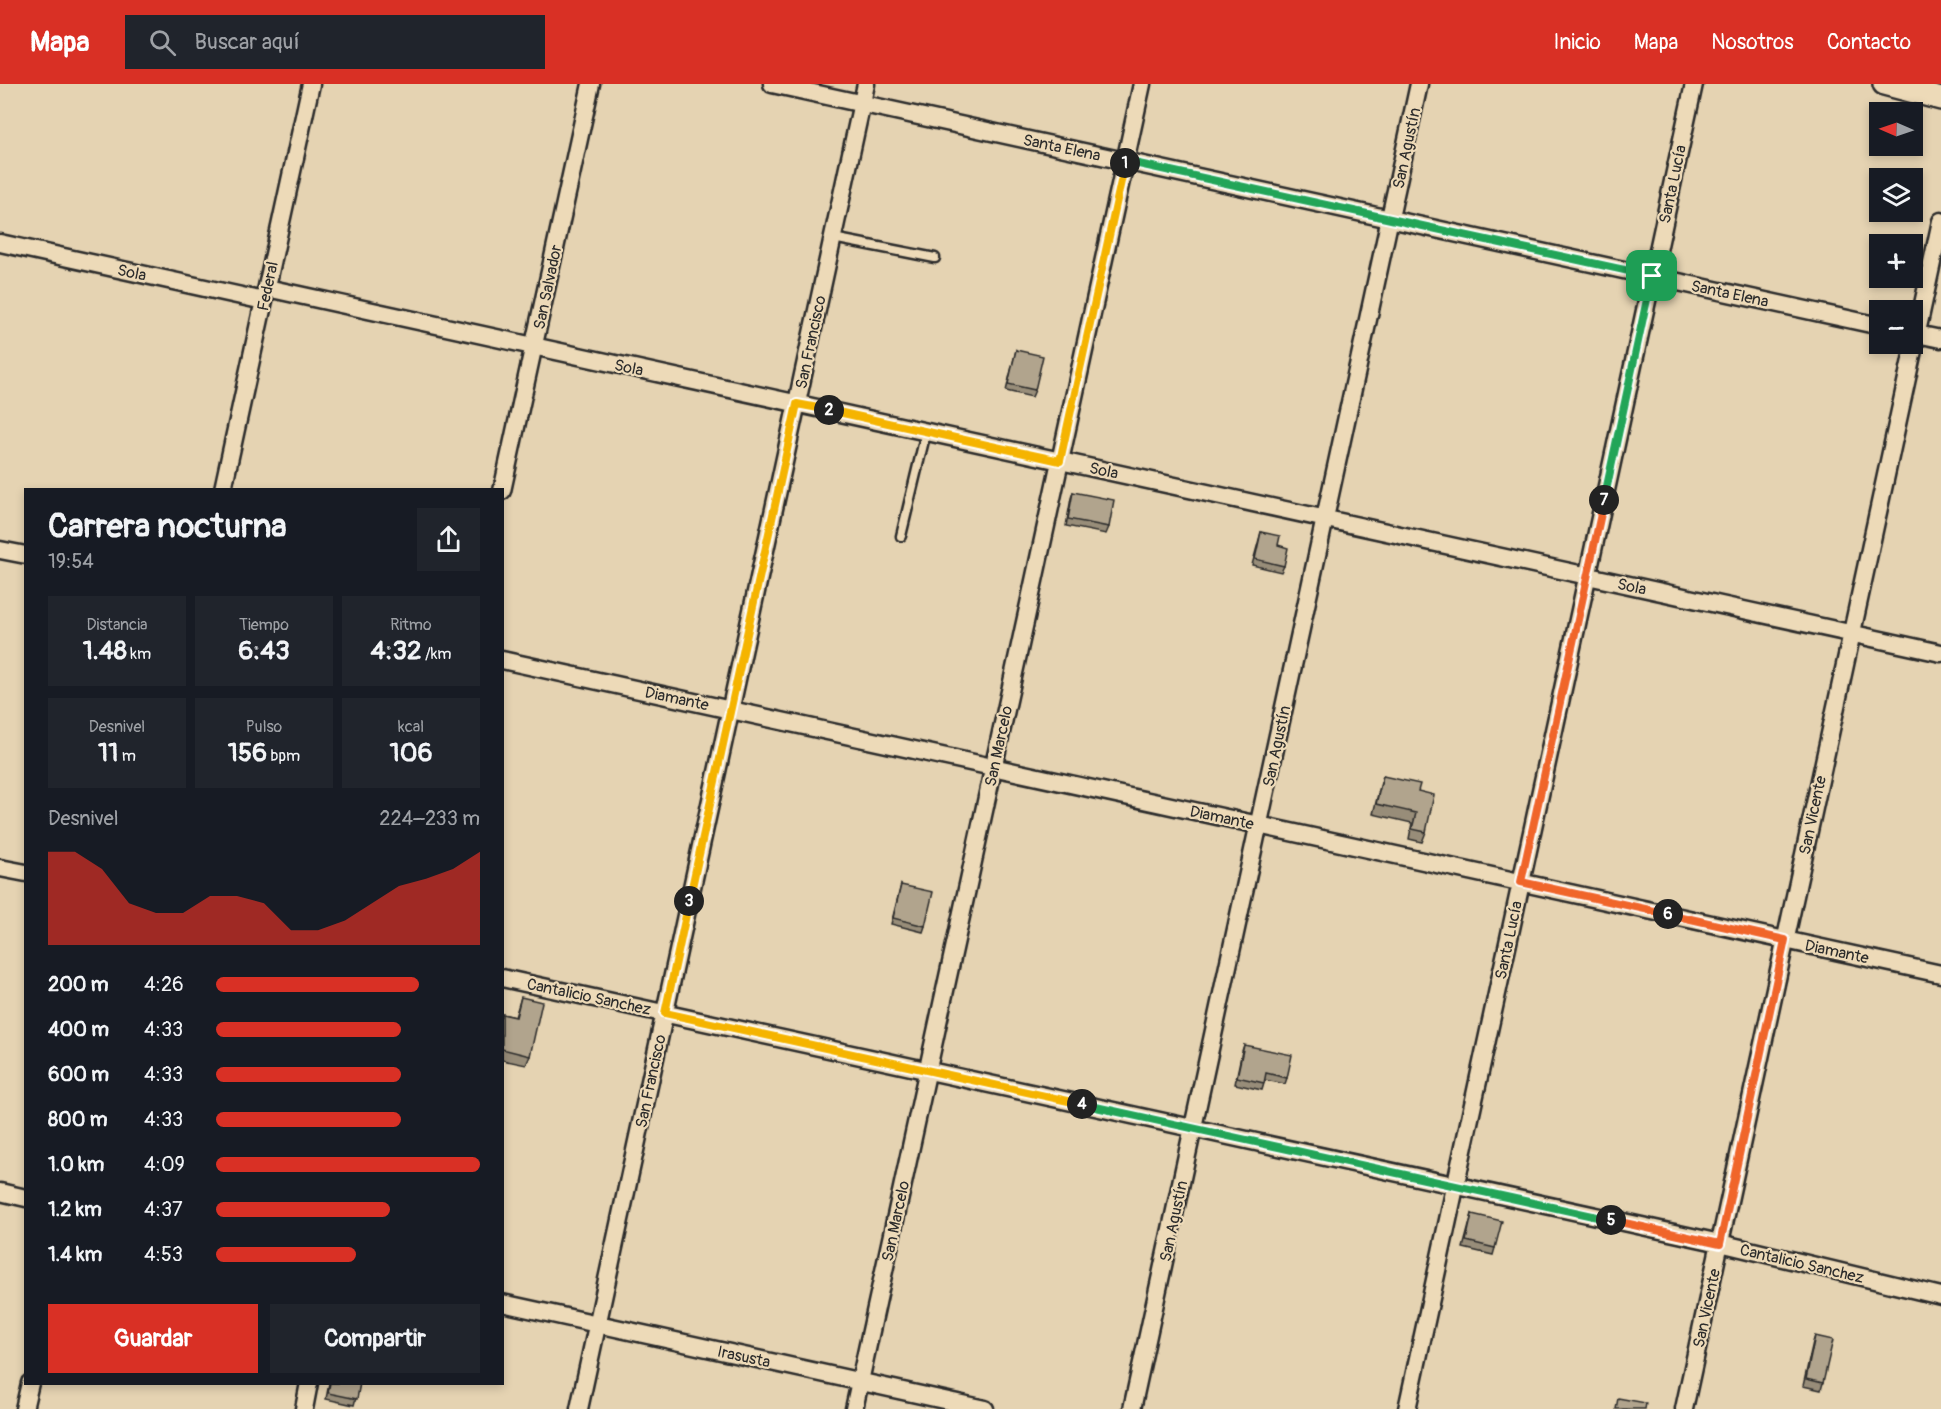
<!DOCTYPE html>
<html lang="es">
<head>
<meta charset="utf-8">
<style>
	:root { --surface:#171b24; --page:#20242c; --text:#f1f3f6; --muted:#9ea1a6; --accent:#d93025 }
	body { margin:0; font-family:Pangolin,sans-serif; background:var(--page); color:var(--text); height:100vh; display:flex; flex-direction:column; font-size:22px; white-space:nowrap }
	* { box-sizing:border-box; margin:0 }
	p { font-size:20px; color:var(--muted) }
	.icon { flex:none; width:33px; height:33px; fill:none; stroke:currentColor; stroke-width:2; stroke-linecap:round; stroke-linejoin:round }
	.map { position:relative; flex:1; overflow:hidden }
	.sheet { position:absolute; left:24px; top:404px; width:480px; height:897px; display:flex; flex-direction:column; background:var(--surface); border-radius:0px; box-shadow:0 3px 9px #0003 }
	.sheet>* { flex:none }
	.needle { width:39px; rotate:272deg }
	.tools { position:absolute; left:1869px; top:18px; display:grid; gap:12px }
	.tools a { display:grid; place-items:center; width:54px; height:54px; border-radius:0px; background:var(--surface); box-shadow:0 3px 9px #0003; font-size:30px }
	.pin { position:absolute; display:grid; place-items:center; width:51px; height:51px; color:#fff; margin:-26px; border-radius:12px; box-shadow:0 3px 9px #0006 }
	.km { position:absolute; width:30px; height:30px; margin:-15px; border-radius:50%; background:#222; color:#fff; font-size:16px; line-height:30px; text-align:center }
	.round { display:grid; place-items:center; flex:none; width:63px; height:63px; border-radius:0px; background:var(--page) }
	.overview { display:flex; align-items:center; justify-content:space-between; height:102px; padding:0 24px }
	h1 { font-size:33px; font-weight:800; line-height:45px }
	.stats { display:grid; grid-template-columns:repeat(3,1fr); gap:9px; height:102px; padding:6px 24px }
	.stats div { display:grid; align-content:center; border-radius:0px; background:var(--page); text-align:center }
	.stats b { font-size:26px; font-weight:800 }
	.stats small { font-size:16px; font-weight:400 }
	.stats p { font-size:16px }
	.chart { height:168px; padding:12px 24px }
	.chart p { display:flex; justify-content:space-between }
	.chart svg { width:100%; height:108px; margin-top:6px; fill:var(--accent); opacity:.7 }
	.action { display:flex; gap:12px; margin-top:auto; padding:12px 24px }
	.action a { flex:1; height:69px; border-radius:0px; background:var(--accent); color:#fff; font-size:24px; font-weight:800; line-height:69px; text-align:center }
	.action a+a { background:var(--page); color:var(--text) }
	ul { padding:0 24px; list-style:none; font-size:20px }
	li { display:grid; grid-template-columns:96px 72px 1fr; align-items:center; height:45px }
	li i { height:15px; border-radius:8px; background:var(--accent) }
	header { display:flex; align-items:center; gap:36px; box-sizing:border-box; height:84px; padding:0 30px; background:var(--accent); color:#fff }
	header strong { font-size:28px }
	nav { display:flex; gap:33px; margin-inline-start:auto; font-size:21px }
	.search { width:420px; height:54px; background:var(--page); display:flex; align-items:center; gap:15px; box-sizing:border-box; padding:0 21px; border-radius:0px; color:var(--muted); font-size:22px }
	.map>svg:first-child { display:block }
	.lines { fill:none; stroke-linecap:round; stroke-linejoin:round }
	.service-casing { stroke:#2b2b2b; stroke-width:13 }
	.minor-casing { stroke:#2b2b2b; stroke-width:21 }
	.tertiary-casing { stroke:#2b2b2b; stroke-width:26 }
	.service { stroke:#eddab8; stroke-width:8 }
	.minor { stroke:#eddab8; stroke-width:16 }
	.tertiary { stroke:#eddab8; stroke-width:21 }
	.wall { fill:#988d79; stroke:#2b2b2b; stroke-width:1.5 }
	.building { fill:#b1a48d; stroke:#2b2b2b; stroke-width:1.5 }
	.split-1-casing { stroke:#fff; stroke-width:12 }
	.split-2-casing { stroke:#fff; stroke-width:12 }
	.split-3-casing { stroke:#fff; stroke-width:12 }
	.split-4-casing { stroke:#fff; stroke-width:12 }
	.split-5-casing { stroke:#fff; stroke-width:12 }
	.split-6-casing { stroke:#fff; stroke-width:12 }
	.split-7-casing { stroke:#fff; stroke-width:12 }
	.split-8-casing { stroke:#fff; stroke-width:12 }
	.split-1 { stroke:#22a559; stroke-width:8 }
	.split-2 { stroke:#f5b400; stroke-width:8 }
	.split-3 { stroke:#f5b400; stroke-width:8 }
	.split-4 { stroke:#f5b400; stroke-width:8 }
	.split-5 { stroke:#22a559; stroke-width:8 }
	.split-6 { stroke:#f0652b; stroke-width:8 }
	.split-7 { stroke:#f0652b; stroke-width:8 }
	.split-8 { stroke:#22a559; stroke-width:8 }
	.labels { text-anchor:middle; stroke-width:4.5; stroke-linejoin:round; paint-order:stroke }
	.street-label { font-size:16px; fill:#2b2b2b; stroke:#eddab8 }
</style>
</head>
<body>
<header>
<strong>Mapa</strong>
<div class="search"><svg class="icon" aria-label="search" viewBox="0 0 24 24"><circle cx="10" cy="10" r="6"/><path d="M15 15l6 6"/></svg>Buscar aquí</div>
<nav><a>Inicio</a><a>Mapa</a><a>Nosotros</a><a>Contacto</a></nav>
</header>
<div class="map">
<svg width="1941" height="1325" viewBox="0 0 1941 1325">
	<rect width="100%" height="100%" fill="#e5d3b2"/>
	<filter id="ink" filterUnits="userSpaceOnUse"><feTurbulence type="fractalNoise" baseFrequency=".0167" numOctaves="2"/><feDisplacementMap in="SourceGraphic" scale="12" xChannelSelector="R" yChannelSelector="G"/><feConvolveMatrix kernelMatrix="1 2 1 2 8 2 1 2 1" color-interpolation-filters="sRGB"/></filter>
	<g filter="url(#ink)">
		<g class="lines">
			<g class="service-casing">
				<path id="service" d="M 833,154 L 935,174
					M 901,452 L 926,348"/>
			</g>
			<g class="minor-casing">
				<path id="minor" d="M 772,0 L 1880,242
					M 0,159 L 264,217
					M 267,204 L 1941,569
					M 1912,249 L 1941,255
					M 223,405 L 311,0
					M 502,407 L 591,0
					M 0,466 L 26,471
					M 502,576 L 1941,890
					M 0,784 L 26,789
					M 502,894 L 1720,1159 L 1941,1212
					M 0,1108 L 26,1114
					M 502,1219 L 985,1325
					M 24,1325 L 30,1299
					M 304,1325 L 309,1299
					M 579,1325 L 866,0
					M 854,1325 L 1142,0
					M 1132,1325 L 1419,0
					M 1407,1325 L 1694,0
					M 1684,1325 L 1941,137"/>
			</g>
			<g class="tertiary-casing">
				<path id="tertiary" d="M 1884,0 L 1941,15"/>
			</g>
			<use href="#service" class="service"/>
			<use href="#minor" class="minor"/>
			<use href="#tertiary" class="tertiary"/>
		</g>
		<path class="wall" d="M 1016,266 L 1035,306 L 1032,313 L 1006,307 Z
			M 1073,408 L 1109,443 L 1106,450 L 1066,442 L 1071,414 Z
			M 1261,448 L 1278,461 L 1284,482 L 1281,488 L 1252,481 Z
			M 1383,692 L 1418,707 L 1426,748 L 1422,758 L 1409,755 L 1412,739 L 1373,730 L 1380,702 Z
			M 901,801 L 925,842 L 923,848 L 891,840 Z
			M 521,913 L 530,972 L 526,981 L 502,976 L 502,930 L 515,933 Z
			M 1244,961 L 1287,994 L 1285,1000 L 1265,996 L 1262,1006 L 1235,1000 L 1242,967 Z
			M 1472,1130 L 1495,1164 L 1493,1171 L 1463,1164 Z
			M 1815,1252 L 1823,1299 L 1821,1306 L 1803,1302 L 1813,1258 Z
			M 329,1299 L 360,1299 L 354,1321 L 326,1315 Z"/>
		<path class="building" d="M 1016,266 L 1043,272 L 1035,306 L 1008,300 Z
			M 1073,408 L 1114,416 L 1109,443 L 1068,435 Z
			M 1261,448 L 1280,452 L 1278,461 L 1288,464 L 1284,482 L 1255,475 Z
			M 1383,692 L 1420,700 L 1418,707 L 1434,711 L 1426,748 L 1412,745 L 1416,729 L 1376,720 Z
			M 901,801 L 933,808 L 925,842 L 893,834 Z
			M 521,913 L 542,918 L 530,972 L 502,965 L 502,930 L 516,933 Z
			M 1244,961 L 1292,971 L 1287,994 L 1266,989 L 1264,999 L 1237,993 Z
			M 1472,1130 L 1502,1137 L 1495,1164 L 1466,1157 Z
			M 1815,1252 L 1833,1256 L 1823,1299 L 1806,1295 Z
			M 330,1299 L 360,1299 L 357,1315 L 328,1309 Z
			M 1618,1314 L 1646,1319 L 1645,1325 L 1616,1325 Z"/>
	</g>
	<g class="lines" filter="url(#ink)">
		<g class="split-1-casing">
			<path id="split-1" d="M 1125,79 L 1125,77 L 1652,192"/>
		</g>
		<g class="split-2-casing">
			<path id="split-2" d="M 829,326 L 1060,377 L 1125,79"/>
		</g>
		<g class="split-3-casing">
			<path id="split-3" d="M 689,817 L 797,320 L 829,326"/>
		</g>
		<g class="split-4-casing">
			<path id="split-4" d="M 689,817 L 665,929 L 1082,1020"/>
		</g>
		<g class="split-5-casing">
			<path id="split-5" d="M 1082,1020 L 1611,1136"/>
		</g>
		<g class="split-6-casing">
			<path id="split-6" d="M 1611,1136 L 1720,1160 L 1785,856 L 1668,830"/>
		</g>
		<g class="split-7-casing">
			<path id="split-7" d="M 1604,416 L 1521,798 L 1668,830"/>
		</g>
		<g class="split-8-casing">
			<path id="split-8" d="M 1604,416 L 1652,192"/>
		</g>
		<use href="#split-1" class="split-1"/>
		<use href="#split-2" class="split-2"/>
		<use href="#split-3" class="split-3"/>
		<use href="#split-4" class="split-4"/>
		<use href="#split-5" class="split-5"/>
		<use href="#split-6" class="split-6"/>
		<use href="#split-7" class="split-7"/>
		<use href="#split-8" class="split-8"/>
	</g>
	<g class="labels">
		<g class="street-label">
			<text transform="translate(1062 63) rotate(12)" y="6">Santa Elena</text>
			<text transform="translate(1406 64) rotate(-78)" y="6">San Agustín</text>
			<text transform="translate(1672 100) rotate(-78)" y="6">Santa Lucía</text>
			<text transform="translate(132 188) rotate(12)" y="6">Sola</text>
			<text transform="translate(267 202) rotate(-78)" y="6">Federal</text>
			<text transform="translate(547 203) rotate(-78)" y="6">San Salvador</text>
			<text transform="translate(1730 209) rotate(12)" y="6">Santa Elena</text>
			<text transform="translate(810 258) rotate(-78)" y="6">San Francisco</text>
			<text transform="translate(629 283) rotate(12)" y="6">Sola</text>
			<text transform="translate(1104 386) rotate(12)" y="6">Sola</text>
			<text transform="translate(1632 502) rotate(12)" y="6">Sola</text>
			<text transform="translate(677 614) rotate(12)" y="6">Diamante</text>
			<text transform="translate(998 662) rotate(-78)" y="6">San Marcelo</text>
			<text transform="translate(1276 662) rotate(-78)" y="6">San Agustín</text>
			<text transform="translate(1812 731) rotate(-78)" y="6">San Vicente</text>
			<text transform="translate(1222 733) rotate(12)" y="6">Diamante</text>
			<text transform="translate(1508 856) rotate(-78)" y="6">Santa Lucía</text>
			<text transform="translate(1837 867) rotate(12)" y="6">Diamante</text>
			<text transform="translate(589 912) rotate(12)" y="6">Cantalicio Sanchez</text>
			<text transform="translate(650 997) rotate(-78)" y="6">San Francisco</text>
			<text transform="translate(895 1137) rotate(-78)" y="6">San Marcelo</text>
			<text transform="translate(1173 1137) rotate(-78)" y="6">San Agustín</text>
			<text transform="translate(1802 1179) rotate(13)" y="6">Cantalicio Sanchez</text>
			<text transform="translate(1706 1224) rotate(-78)" y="6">San Vicente</text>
			<text transform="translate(744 1272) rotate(12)" y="6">Irasusta</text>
		</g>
	</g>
</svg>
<div class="tools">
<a><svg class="needle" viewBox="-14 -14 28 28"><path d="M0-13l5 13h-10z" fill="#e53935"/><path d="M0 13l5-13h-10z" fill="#9ea1a6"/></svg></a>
<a><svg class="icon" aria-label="layers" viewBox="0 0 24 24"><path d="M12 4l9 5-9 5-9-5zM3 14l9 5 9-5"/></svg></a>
<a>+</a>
<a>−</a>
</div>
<div class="pin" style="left:1652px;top:192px;background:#1e9e55"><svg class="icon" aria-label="arrive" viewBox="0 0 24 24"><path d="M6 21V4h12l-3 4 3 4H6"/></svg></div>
<b class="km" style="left:1125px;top:79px">1</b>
<b class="km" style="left:829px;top:326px">2</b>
<b class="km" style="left:689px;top:817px">3</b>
<b class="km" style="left:1082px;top:1020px">4</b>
<b class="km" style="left:1611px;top:1136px">5</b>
<b class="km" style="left:1668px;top:830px">6</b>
<b class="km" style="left:1604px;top:416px">7</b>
<section class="sheet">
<div class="overview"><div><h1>Carrera nocturna</h1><p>19:54</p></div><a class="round"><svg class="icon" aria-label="share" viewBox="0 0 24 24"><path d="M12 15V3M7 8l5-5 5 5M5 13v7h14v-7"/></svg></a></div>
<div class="stats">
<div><p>Distancia</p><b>1.48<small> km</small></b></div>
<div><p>Tiempo</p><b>6:43</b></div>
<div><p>Ritmo</p><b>4:32<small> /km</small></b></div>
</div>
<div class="stats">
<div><p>Desnivel</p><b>11<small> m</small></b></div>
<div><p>Pulso</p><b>156<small> bpm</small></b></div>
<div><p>kcal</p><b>106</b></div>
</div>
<div class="chart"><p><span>Desnivel</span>224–233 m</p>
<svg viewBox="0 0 160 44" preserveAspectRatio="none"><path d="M0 44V6L10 6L20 13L30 27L40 31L50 31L60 24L70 24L80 27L90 38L100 38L110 34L120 27L130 20L140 17L150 13L160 6V44z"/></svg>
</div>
<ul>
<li><b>200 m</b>4:26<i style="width:77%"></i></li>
<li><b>400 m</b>4:33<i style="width:70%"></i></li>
<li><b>600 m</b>4:33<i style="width:70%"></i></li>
<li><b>800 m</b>4:33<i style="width:70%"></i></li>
<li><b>1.0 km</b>4:09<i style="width:100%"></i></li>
<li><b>1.2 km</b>4:37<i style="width:66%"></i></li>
<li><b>1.4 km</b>4:53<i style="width:53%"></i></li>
</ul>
<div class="action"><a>Guardar</a><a>Compartir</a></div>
</section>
</div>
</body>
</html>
